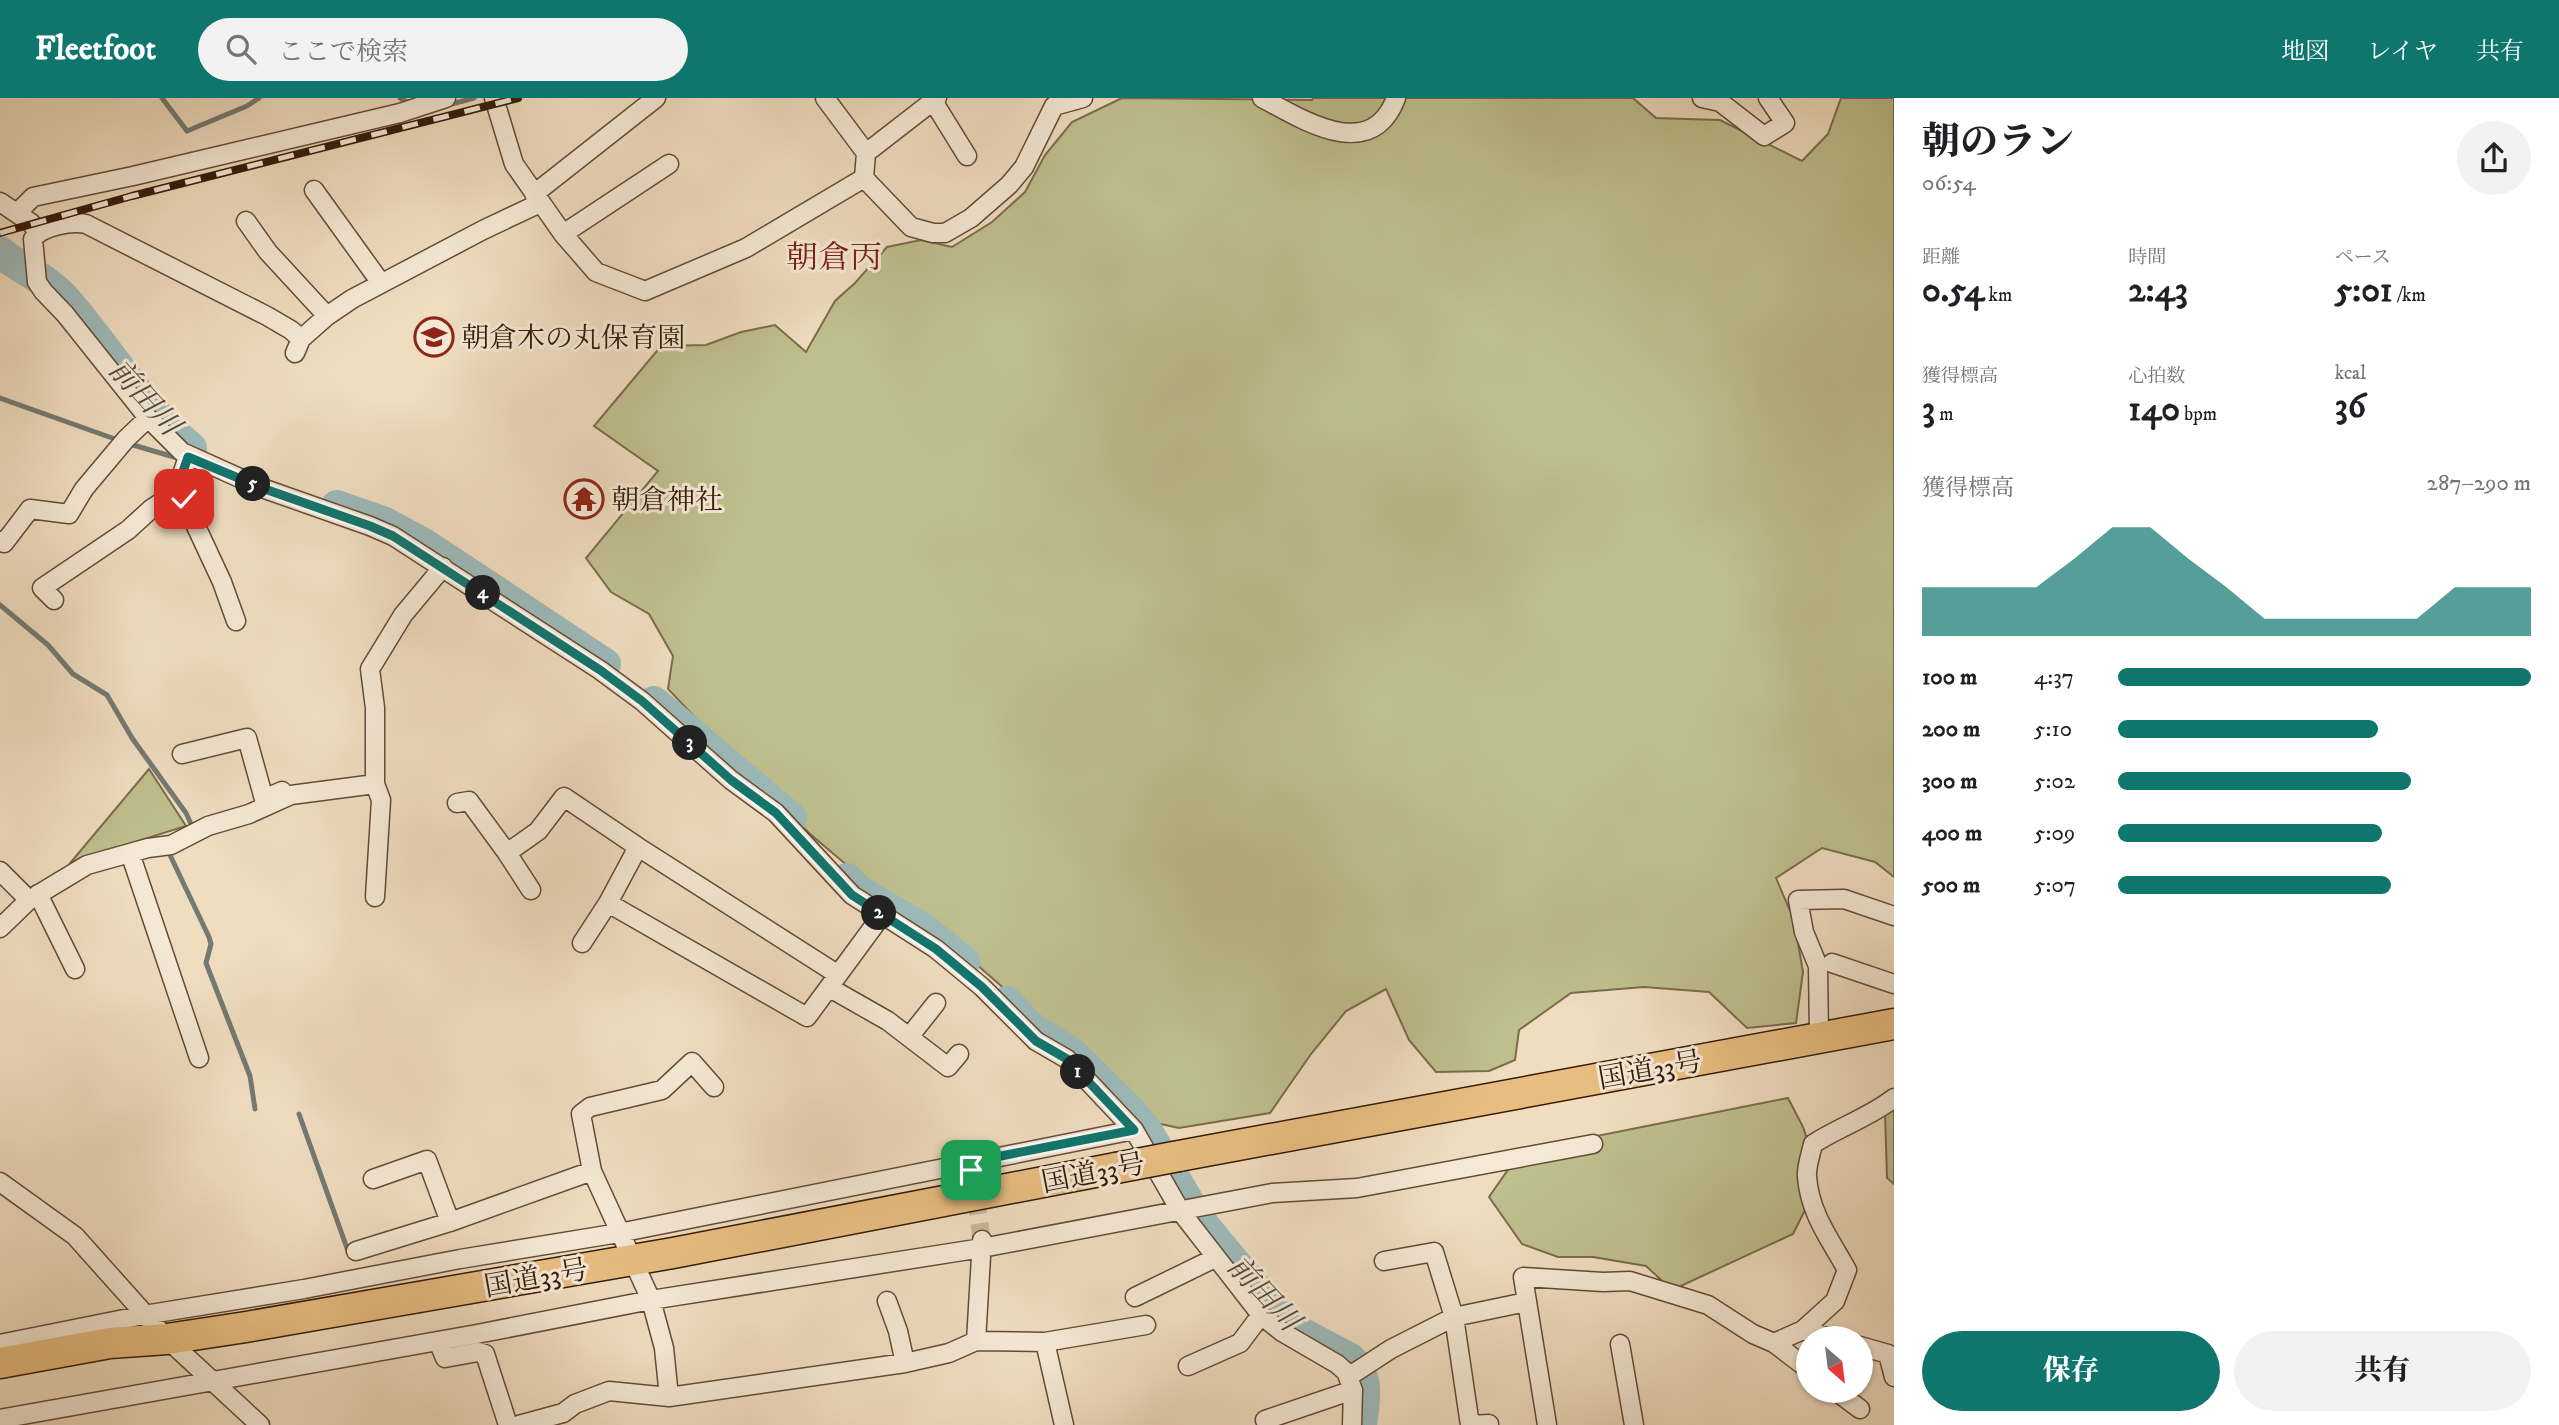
<!DOCTYPE html>
<html lang="ja">
<head>
<meta charset="utf-8">
<style>
	:root { --surface:#fff; --page:#f2f2f2; --text:#202124; --muted:#757577; --accent:#0f766e }
	body { margin:0; font-family:"IM FELL DW Pica","Noto Serif JP",serif; background:var(--page); color:var(--text); height:100vh; display:flex; flex-direction:column; font-size:26px; white-space:nowrap }
	* { box-sizing:border-box; margin:0 }
	p { font-size:23px; color:var(--muted) }
	.icon { flex:none; width:38px; height:38px; fill:none; stroke:currentColor; stroke-width:2; stroke-linecap:round; stroke-linejoin:round }
	.map { position:relative; flex:1; overflow:hidden }
	.side { display:flex; flex-direction:column; background:var(--surface); width:665px }
	.side>* { flex:none }
	.needle { width:46px; rotate:152deg }
	.controls { position:absolute; left:1796px; top:1228px; display:grid; gap:14px }
	.controls a { display:grid; place-items:center; width:77px; height:77px; border-radius:50%; background:var(--surface); box-shadow:0 2px 5px #0004; font-size:35px }
	.pin { position:absolute; display:grid; place-items:center; width:60px; height:60px; color:#fff; margin:-30px; border-radius:14px; box-shadow:0 4px 10px #0006 }
	.km { position:absolute; width:35px; height:35px; margin:-18px; border-radius:50%; background:#222; color:#fff; font-size:19px; line-height:35px; text-align:center }
	.round { display:grid; place-items:center; flex:none; width:74px; height:74px; border-radius:37px; background:var(--page) }
	.summary { display:flex; align-items:center; justify-content:space-between; height:119px; padding:0 28px }
	h1 { font-size:38px; font-weight:800; line-height:52px }
	.metrics { display:grid; grid-template-columns:repeat(3,1fr); gap:10px; height:119px; padding:7px 28px }
	.metrics div { display:grid; align-content:center }
	.metrics b { font-size:35px; font-weight:800 }
	.metrics small { font-size:19px; font-weight:400 }
	.metrics p { font-size:19px }
	.chart { height:196px; padding:14px 28px }
	.chart p { display:flex; justify-content:space-between }
	.chart svg { width:100%; height:126px; margin-top:7px; fill:var(--accent); opacity:.7 }
	.cta { display:flex; gap:14px; margin-top:auto; padding:14px 28px }
	.cta a { flex:1; height:80px; border-radius:42px; background:var(--accent); color:#fff; font-size:28px; font-weight:800; line-height:80px; text-align:center }
	.cta a+a { background:var(--page); color:var(--text) }
	ul { padding:0 28px; list-style:none; font-size:23px }
	li { display:grid; grid-template-columns:112px 84px 1fr; align-items:center; height:52px }
	li i { height:18px; border-radius:9px; background:var(--accent) }
	header { display:flex; align-items:center; gap:42px; box-sizing:border-box; height:98px; padding:0 35px; background:var(--accent); color:#fff }
	header strong { font-size:33px }
	nav { display:flex; gap:38px; margin-inline-start:auto; font-size:24px }
	.search { width:490px; height:63px; background:var(--page); display:flex; align-items:center; gap:18px; box-sizing:border-box; padding:0 24px; border-radius:38px; color:var(--muted); font-size:26px }
	main { display:flex; flex:1; min-height:0 }
	.map>svg:first-child { display:block }
	.green { fill:#bfbf8e; stroke:#7a6c4c; stroke-width:2 }
	.lines { fill:none; stroke-linecap:round; stroke-linejoin:round }
	.stream { stroke:#737a73; stroke-width:5 }
	.river { stroke:#9dbaba; stroke-width:32 }
	.minor-tunnel { stroke:#cab69b; stroke-width:18; stroke-dasharray:18 9; stroke-linecap:butt }
	.minor-casing { stroke:#634b37; stroke-width:21 }
	.trunk-casing { stroke:#341a09; stroke-width:33 }
	.minor { stroke:#f5e9d6; stroke-width:18 }
	.trunk { stroke:#e8be80; stroke-width:30 }
	.rail-casing { stroke:#341a09; stroke-width:8 }
	.rail { stroke:#f5e9d6; stroke-width:5; stroke-dasharray:16; stroke-linecap:butt }
	.trunk-bridge-casing { stroke:#341a09; stroke-width:33; stroke-linecap:butt }
	.trunk-bridge { stroke:#e8be80; stroke-width:30 }
	.route-casing { stroke:#fff; stroke-width:14 }
	.route { stroke:#0f766e; stroke-width:9 }
	.labels { text-anchor:middle; stroke-width:6; stroke-linejoin:round; paint-order:stroke }
	.poi-label { font-size:28px; fill:#341a09; stroke:#f5e9d6; text-anchor:start }
	.street-label { font-size:28px; fill:#341a09; stroke:#f5e9d6 }
	.water-label { font-size:30px; font-style:italic; fill:#544a3e; stroke:#f5e9d6 }
	.quarter-label { font-size:32px; fill:#7a1f14; stroke:#f5e9d6 }
</style>
</head>
<body>
<header>
<strong>Fleetfoot</strong>
<div class="search"><svg class="icon" aria-label="search" viewBox="0 0 24 24"><circle cx="10" cy="10" r="6"/><path d="M15 15l6 6"/></svg>ここで検索</div>
<nav><a>地図</a><a>レイヤ</a><a>共有</a></nav>
</header>
<main>
<div class="map">
<svg width="1894" height="1327" viewBox="0 0 1894 1327">
	<rect width="100%" height="100%" fill="#f0ddc0"/>
	<filter id="stains"><feTurbulence type="fractalNoise" baseFrequency=".00286" numOctaves="4"/><feColorMatrix values="0 0 0 0 .2 0 0 0 0 .09 0 0 0 0 .02 0 0 0 .5 -.17"/></filter>
	<radialGradient id="worn" r=".72"><stop offset=".6" stop-color="#630" stop-opacity="0"/><stop offset="1" stop-color="#630" stop-opacity=".3"/></radialGradient>
	<path class="green" d="M 1122,0 L 1312,2 L 1313,0 L 1633,0 L 1656,20 L 1720,22 L 1802,63 L 1828,36 L 1841,0 L 1894,0 L 1894,779 L 1875,764 L 1822,750 L 1776,780 L 1794,822 L 1803,874 L 1796,925 L 1747,930 L 1709,894 L 1644,889 L 1571,895 L 1519,932 L 1515,962 L 1489,973 L 1436,974 L 1409,942 L 1386,891 L 1346,913 L 1311,956 L 1270,1015 L 1179,1030 L 1156,1025 L 1130,999 L 1074,952 L 1035,928 L 1015,900 L 930,826 L 891,805 L 809,735 L 763,691 L 668,591 L 673,558 L 649,516 L 611,494 L 586,460 L 658,373 L 594,328 L 661,248 L 706,247 L 741,234 L 775,227 L 806,254 L 835,203 L 855,185 L 887,149 L 921,142 L 952,149 L 992,124 L 1025,94 L 1045,57 L 1072,24 Z
		M 149,671 L 186,728 L 71,764 Z
		M 1788,1000 L 1803,1029 L 1816,1067 L 1810,1102 L 1793,1136 L 1672,1192 L 1646,1168 L 1593,1159 L 1558,1159 L 1522,1146 L 1489,1099 L 1521,1053 Z
		M 1894,1007 L 1894,1086 L 1887,1080 L 1885,1015 Z"/>
	<g class="lines">
		<path class="stream" d="M 162,0 L 187,33 L 247,8 L 259,0
			M 400,0 L 412,7
			M 448,7 L 474,0
			M 0,300 L 115,341
			M 133,347 L 174,359
			M 0,507 L 48,547 L 73,576 L 107,597 L 132,640 L 186,715 L 191,726
			M 169,755 L 209,839 L 211,846 L 206,865 L 250,978 L 255,1011
			M 299,1016 L 348,1153"/>
		<path class="river" d="M 0,154 C 19,170 45,180 62,198 C 107,247 139,308 191,350
			M 337,408 L 383,424 L 424,446 L 605,566
			M 654,604 L 791,720
			M 847,781 L 860,794 L 922,830 L 964,864
			M 1007,904 L 1029,928 L 1073,956 L 1131,1014 L 1148,1035 L 1189,1105
			M 1200,1123 L 1286,1227 L 1350,1261 C 1370,1279 1364,1303 1361,1327"/>
		<path class="minor-tunnel" d="M 971,1072 L 982,1142"/>
		<g class="minor-casing">
			<path id="minor" d="M 494,0 L 514,66 L 563,136 L 596,174 L 645,193 L 746,150 L 864,80 L 911,129 L 933,135 L 945,135 L 971,120 L 1009,87 L 1024,69 L 1054,8 L 1083,0
				M 825,0 L 866,55 L 864,80
				M 1262,0 C 1303,22 1371,66 1396,0
				M 1702,0 L 1720,4 L 1764,38 L 1785,25 L 1768,0
				M 933,3 L 967,58
				M 866,55 L 937,0
				M 314,92 L 381,185
				M 534,96 L 656,0
				M 0,104 L 31,125 L 38,134
				M 17,115 L 33,99 L 133,78 L 400,15 L 446,0
				M 246,123 L 268,154 L 327,218
				M 563,136 L 669,66
				M 301,241 L 291,232 L 267,218 L 86,126 C 71,123 42,128 33,141 L 37,184 L 43,193 L 65,216 L 148,320 L 182,354 L 262,390 L 370,428 L 393,438 L 600,572 L 642,603 L 731,682 L 776,715 L 852,797 L 936,851 L 982,889 L 1036,943 L 1067,961 L 1134,1032 L 1181,1114 L 1261,1217 L 1282,1234 L 1337,1266 L 1346,1274 L 1353,1292 L 1352,1327
				M 295,255 L 301,241 L 327,218 L 352,201 L 483,132 L 540,105
				M 179,385 L 188,411 L 222,484 L 236,523
				M 0,443 L 4,445 L 30,411 L 69,416 L 84,391 L 126,341 L 148,320
				M 54,502 L 42,490 L 128,432 L 151,411 L 172,397 L 179,385 L 188,359
				M 182,656 L 247,640 L 264,701 L 282,693
				M 457,705 L 469,703 L 507,755 L 531,792
				M 130,755 L 199,960
				M 507,755 L 538,733 L 564,699 L 638,749
				M 0,773 L 29,802 L 0,830
				M 38,796 L 75,871
				M 375,799 L 381,702 L 375,686 L 375,610 L 370,571 L 403,517 L 443,469
				M 29,802 L 87,767 L 148,750 L 171,747 L 208,728 L 249,716 L 291,697 L 375,686
				M 582,845 L 608,805
				M 1832,865 L 1894,886
				M 837,876 L 638,749 L 608,805 L 807,919 L 882,817
				M 830,890 L 888,923 L 948,969 L 959,956
				M 909,939 L 936,905
				M 1819,940 L 1818,868 L 1804,834 L 1798,802 L 1844,801 L 1894,818
				M 592,1073 L 581,1016 L 590,1009 L 662,992 L 692,964 L 714,989
				M 373,1081 L 427,1062 L 450,1124
				M 0,1084 L 75,1138 L 167,1241 L 260,1327
				M 356,1153 L 450,1124 L 592,1073 L 651,1202 L 664,1250 L 669,1299
				M 1384,1163 L 1434,1154 L 1454,1219 L 1470,1327 L 1489,1326
				M 1135,1199 L 1215,1160
				M 887,1203 L 898,1233 L 905,1265
				M 1803,1232 L 1835,1241
				M 438,1243 L 445,1260 L 478,1254 L 485,1256 L 508,1327
				M 976,1243 L 982,1142
				M 1045,1244 L 1146,1227
				M 1774,1245 L 1808,1271
				M 0,1246 L 144,1217 L 304,1191 L 460,1161 L 619,1135 L 1134,1032
				M 1620,1246 L 1634,1327
				M 1860,1248 L 1888,1256 L 1894,1279
				M 1188,1268 L 1240,1245 L 1261,1217
				M 1348,1279 L 1391,1251 L 1454,1219 L 1526,1204
				M 1836,1293 L 1860,1311
				M 0,1321 L 477,1236 L 651,1202 L 982,1150 L 1272,1095 L 1357,1090 L 1593,1046
				M 1265,1322 L 1353,1292
				M 519,1327 L 563,1315 L 575,1306 L 609,1293 L 669,1299 L 905,1265 L 949,1255 L 976,1243 L 1045,1244 L 1064,1327
				M 1547,1327 L 1523,1179 L 1603,1184 L 1630,1183 L 1708,1207 L 1753,1236 L 1774,1245 L 1803,1232 L 1835,1203 L 1847,1172 C 1830,1141 1810,1116 1807,1079 C 1806,1069 1811,1056 1813,1046 C 1839,1029 1870,1019 1894,1000"/>
		</g>
		<g class="trunk-casing">
			<path id="trunk" d="M 1179,1058 L 1894,926
				M 0,1265 L 110,1245 L 167,1241 L 246,1229 L 673,1155 L 1116,1070"/>
		</g>
		<use href="#minor" class="minor"/>
		<use href="#trunk" class="trunk"/>
		<g class="rail-casing">
			<path id="rail" d="M 0,135 L 132,98 L 518,0"/>
		</g>
		<use href="#rail" class="rail"/>
		<g class="trunk-bridge-casing">
			<path id="trunk-bridge" d="M 1116,1070 L 1179,1058"/>
		</g>
		<use href="#trunk-bridge" class="trunk-bridge"/>
	</g>
	<g class="lines">
		<g class="route-casing">
			<path id="route" d="M 184,401 L 179,385 L 188,359 L 262,390 L 370,428 L 393,438 L 600,572 L 642,603 L 731,682 L 776,715 L 852,797 L 936,851 L 982,889 L 1036,943 L 1067,961 L 1134,1032 L 970,1064 L 971,1072"/>
		</g>
		<use href="#route" class="route"/>
	</g>
	<defs>
		<g id="school-ring" transform="scale(2.0125)"><circle r="9.5" fill="#f5e9d6" stroke="#8f2418" stroke-width="1.5"/><path d="M0-5L7-2L0 1L-7-2ZM-4 1L0 2.5L4 1V4Q0 6-4 4Z" fill="#8f2418"/></g>
		<g id="temple-ring" transform="scale(2.0125)"><circle r="9.5" fill="#f5e9d6" stroke="#8f2418" stroke-width="1.5"/><path d="M0-6L5-2H3V0L6.5 2.5H4V6H1.5V3h-3V6H-4V2.5H-6.5L-3 0V-2H-5Z" fill="#8f2418"/></g>
	</defs>
	<g fill-rule="evenodd">
		<use href="#school-ring" x="434" y="239"/>
		<use href="#temple-ring" x="584" y="401"/>
	</g>
	<g class="labels">
		<g class="poi-label">
			<text x="461" y="249">朝倉木の丸保育園</text>
			<text x="611" y="411">朝倉神社</text>
		</g>
		<g class="street-label">
			<text transform="translate(1650 971) rotate(-10)" y="10">国道33号</text>
			<text transform="translate(1093 1074) rotate(-11)" y="10">国道33号</text>
			<text transform="translate(536 1179) rotate(-10)" y="10">国道33号</text>
		</g>
		<g class="water-label">
			<text transform="translate(145 299) rotate(48)" y="10">前田川</text>
			<text transform="translate(1264 1195) rotate(47)" y="10">前田川</text>
		</g>
		<g class="quarter-label">
			<text x="834" y="170">朝倉丙</text>
		</g>
	</g>
	<rect width="100%" height="100%" filter="url(#stains)"/>
	<rect width="100%" height="100%" fill="url(#worn)"/>
</svg>
<div class="controls">
<a><svg class="needle" viewBox="-14 -14 28 28"><path d="M0-13l5 13h-10z" fill="#e53935"/><path d="M0 13l5-13h-10z" fill="#757577"/></svg></a>
</div>
<div class="pin" style="left:971px;top:1072px;background:#1e9e55"><svg class="icon" aria-label="arrive" viewBox="0 0 24 24"><path d="M6 21V4h12l-3 4 3 4H6"/></svg></div>
<div class="pin" style="left:184px;top:401px;background:#d93025"><svg class="icon" aria-label="check" viewBox="0 0 24 24"><path d="M5 12l5 5 9-10"/></svg></div>
<b class="km" style="left:1078px;top:974px">1</b>
<b class="km" style="left:879px;top:815px">2</b>
<b class="km" style="left:690px;top:645px">3</b>
<b class="km" style="left:483px;top:495px">4</b>
<b class="km" style="left:253px;top:386px">5</b>
</div>
<section class="side">
<div class="summary"><div><h1>朝のラン</h1><p>06:54</p></div><a class="round"><svg class="icon" aria-label="share" viewBox="0 0 24 24"><path d="M12 15V3M7 8l5-5 5 5M5 13v7h14v-7"/></svg></a></div>
<div class="metrics">
<div><p>距離</p><b>0.54<small> km</small></b></div>
<div><p>時間</p><b>2:43</b></div>
<div><p>ペース</p><b>5:01<small> /km</small></b></div>
</div>
<div class="metrics">
<div><p>獲得標高</p><b>3<small> m</small></b></div>
<div><p>心拍数</p><b>140<small> bpm</small></b></div>
<div><p>kcal</p><b>36</b></div>
</div>
<div class="chart"><p><span>獲得標高</span>287–290 m</p>
<svg viewBox="0 0 160 44" preserveAspectRatio="none"><path d="M0 44V27L10 27L20 27L30 27L40 17L50 6L60 6L70 17L80 27L90 38L100 38L110 38L120 38L130 38L140 27L150 27L160 27V44z"/></svg>
</div>
<ul>
<li><b>100 m</b>4:37<i style="width:100%"></i></li>
<li><b>200 m</b>5:10<i style="width:63%"></i></li>
<li><b>300 m</b>5:02<i style="width:71%"></i></li>
<li><b>400 m</b>5:09<i style="width:64%"></i></li>
<li><b>500 m</b>5:07<i style="width:66%"></i></li>
</ul>
<div class="cta"><a>保存</a><a>共有</a></div>
</section>
</main>
</body>
</html>
